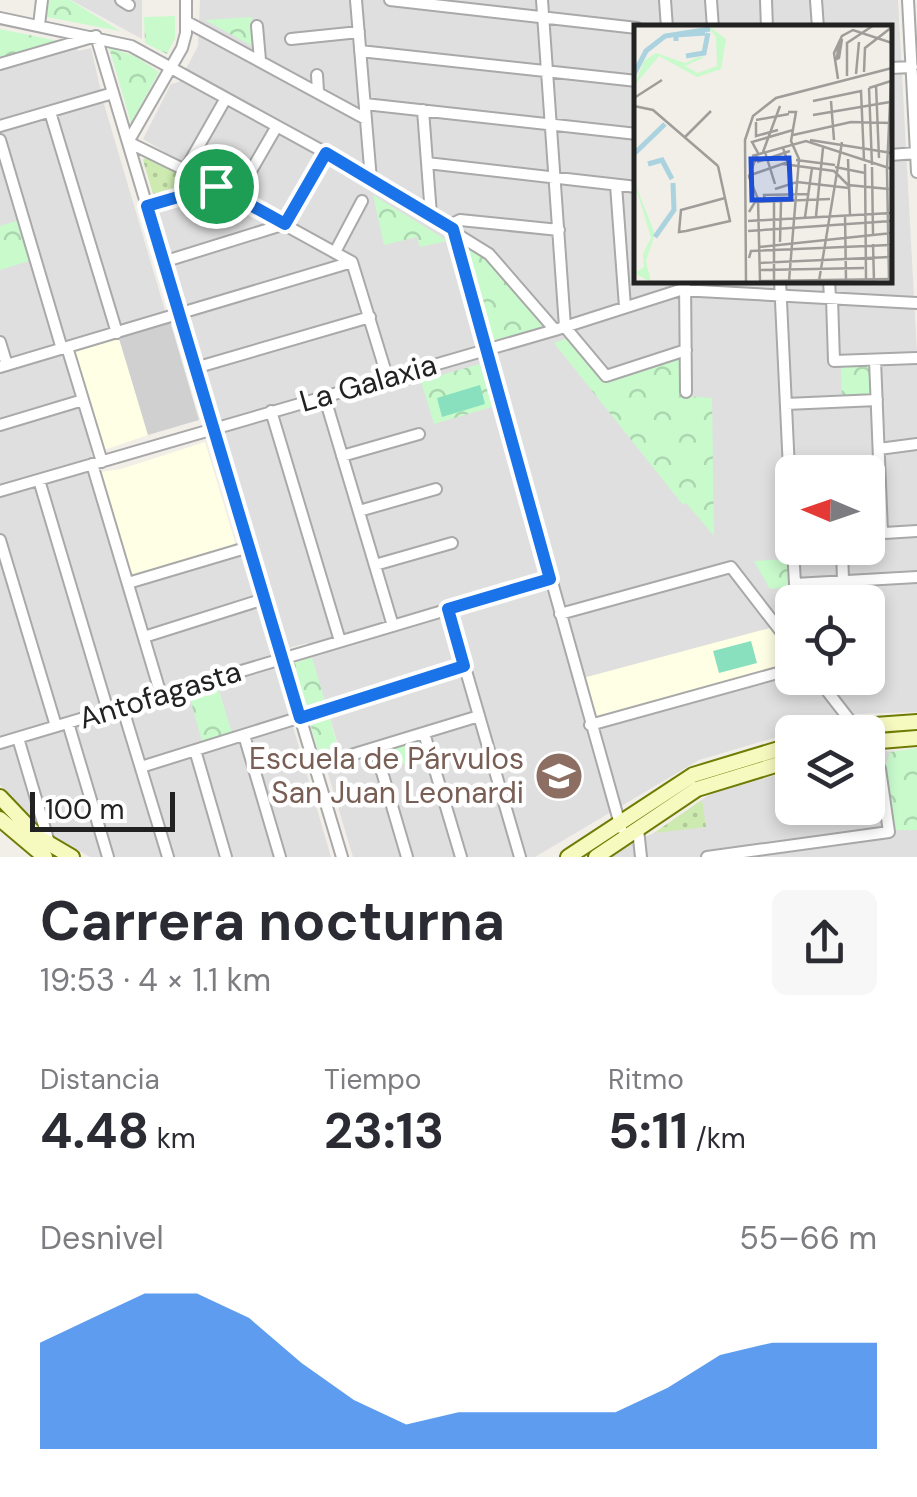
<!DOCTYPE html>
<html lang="es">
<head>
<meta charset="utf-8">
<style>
	:root { --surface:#fff; --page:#f7f7f7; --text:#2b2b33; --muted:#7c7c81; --accent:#1a73e8 }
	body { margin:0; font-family:"DM Sans",sans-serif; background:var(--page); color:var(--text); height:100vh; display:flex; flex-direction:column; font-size:38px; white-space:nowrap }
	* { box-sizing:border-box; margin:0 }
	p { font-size:32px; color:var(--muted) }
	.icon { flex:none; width:55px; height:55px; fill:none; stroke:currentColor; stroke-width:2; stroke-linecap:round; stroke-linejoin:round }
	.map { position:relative; height:857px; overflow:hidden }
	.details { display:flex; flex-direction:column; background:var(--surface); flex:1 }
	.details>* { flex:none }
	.needle { width:65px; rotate:272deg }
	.fabs { position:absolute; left:775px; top:455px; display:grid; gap:20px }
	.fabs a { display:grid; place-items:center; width:110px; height:110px; border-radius:15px; background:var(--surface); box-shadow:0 5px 15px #0003; font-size:50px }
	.scale { position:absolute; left:30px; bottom:25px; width:145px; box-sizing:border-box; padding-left:10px; border:5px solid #222; border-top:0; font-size:28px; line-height:35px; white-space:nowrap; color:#222; -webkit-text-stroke:8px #fff; paint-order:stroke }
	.pin { position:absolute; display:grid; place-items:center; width:85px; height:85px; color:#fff; margin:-42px; border:5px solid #fff; border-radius:50%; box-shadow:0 2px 10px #0007 }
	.round { display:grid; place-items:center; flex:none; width:105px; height:105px; border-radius:15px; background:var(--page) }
	.summary { display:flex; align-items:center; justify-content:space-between; height:170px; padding:0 40px }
	h1 { font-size:55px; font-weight:700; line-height:75px }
	.stats { display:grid; grid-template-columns:repeat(3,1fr); gap:15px; height:170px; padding:10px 40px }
	.stats div { display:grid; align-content:center }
	.stats b { font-size:50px; font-weight:700 }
	.stats small { font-size:28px; font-weight:400 }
	.stats p { font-size:28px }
	.chart { height:280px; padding:20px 40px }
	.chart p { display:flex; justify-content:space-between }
	.chart svg { width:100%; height:180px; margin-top:10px; fill:var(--accent); opacity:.7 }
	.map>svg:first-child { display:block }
	.residential { fill:#e0dfdf; fill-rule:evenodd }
	.education { fill:#ffffe5 }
	.religious { fill:#d0d0d0 }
	.grass { fill:url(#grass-dots) }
	.park { fill:url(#park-crowns) }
	.pitch { fill:#88e0be }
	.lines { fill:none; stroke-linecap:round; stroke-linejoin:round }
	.minor-casing { stroke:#a9a9a9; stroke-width:14 }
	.secondary-casing { stroke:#707d05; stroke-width:18 }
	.minor { stroke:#fff; stroke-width:10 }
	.secondary { stroke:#f7fabf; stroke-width:14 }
	.route-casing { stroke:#fff; stroke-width:20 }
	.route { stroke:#1a73e8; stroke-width:12 }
	.labels { text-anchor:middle; stroke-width:9; stroke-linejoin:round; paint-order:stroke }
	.street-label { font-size:30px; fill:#222; stroke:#fff }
	.education-label { font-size:30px; fill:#785e54; stroke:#fff; text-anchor:end }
	.inset-river { fill:none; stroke:#aad3df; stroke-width:5 }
	.inset-road { fill:none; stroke:#9f9d99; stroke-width:2.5 }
	.view { fill:#1d4ed8; fill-opacity:0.15; stroke:#1d4ed8; stroke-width:5 }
	.inset-edge { fill:none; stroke:#222; stroke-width:5 }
</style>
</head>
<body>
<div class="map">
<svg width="917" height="857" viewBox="0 0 917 857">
	<defs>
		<pattern id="grass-dots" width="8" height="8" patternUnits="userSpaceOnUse" patternTransform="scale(2.5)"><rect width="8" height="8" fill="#cdebb0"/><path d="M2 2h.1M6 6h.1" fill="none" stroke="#b0c997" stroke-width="1.8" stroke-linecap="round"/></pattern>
		<pattern id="park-crowns" width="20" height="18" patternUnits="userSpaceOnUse" patternTransform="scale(2.5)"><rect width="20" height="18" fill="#c8facc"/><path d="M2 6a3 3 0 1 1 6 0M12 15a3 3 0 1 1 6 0" fill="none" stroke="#acd6af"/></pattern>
	</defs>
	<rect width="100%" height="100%" fill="#f2efe9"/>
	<path class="residential" d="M 71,0 L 142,0 L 142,39 Z
		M 200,0 L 898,0 L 917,353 L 917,712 L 855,714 L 699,760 L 535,857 L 353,857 L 326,767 L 343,761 L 307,643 L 289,648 L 156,208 L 222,186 L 143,139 L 171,84 L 179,82 L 198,46 ZM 637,28 L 890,28 L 890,280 L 637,280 ZM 792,472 L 868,472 L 868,548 L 792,548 ZM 792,602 L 868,602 L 868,678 L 792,678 Z
		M 77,46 L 78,51 L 91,48 L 104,104 L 166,314 L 63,347 L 91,449 L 94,481 L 126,588 L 243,555 L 331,857 L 90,857 L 40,828 L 0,785 L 0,68 Z
		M 875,749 L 890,752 L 885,768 L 893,830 L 917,830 L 917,857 L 610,857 L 632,842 L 654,833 L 713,792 L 792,771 L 792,808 L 868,808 L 868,752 Z"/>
	<path class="education" d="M 118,335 L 148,435 L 104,450 L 73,349 Z
		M 205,442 L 235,542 L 232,549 L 134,576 L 129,574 L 100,472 L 121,469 Z
		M 770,628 L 792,658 L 792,663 L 593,718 L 583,678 Z"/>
	<path class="religious" d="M 170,321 L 199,420 L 148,435 L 118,335 Z"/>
	<path class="grass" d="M 145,158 L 151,160 L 203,187 L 155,201 L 143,160 Z
		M 702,800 L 706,827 L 654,833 Z"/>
	<path class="park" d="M 49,0 L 70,0 L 120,31 L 47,17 Z
		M 175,16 L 175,38 L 167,54 L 145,43 L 144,17 Z
		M 252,17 L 254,47 L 205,20 Z
		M 0,29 L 63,42 L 0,60 Z
		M 109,47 L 136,57 L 159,72 L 131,123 Z
		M 373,195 L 448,241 L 420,247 L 417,237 L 384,245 Z
		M 20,220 L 32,260 L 0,270 L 0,226 Z
		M 464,243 L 500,270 L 545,326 L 488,342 Z
		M 571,337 L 605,379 L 685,354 L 685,396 L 712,398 L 714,536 L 686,503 L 683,505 L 554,343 Z
		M 483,363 L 495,406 L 434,424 L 421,381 Z
		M 872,364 L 873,397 L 842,398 L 841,365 Z
		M 787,559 L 789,587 L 770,589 L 754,561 Z
		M 312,657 L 340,754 L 321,760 L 292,664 Z
		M 218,687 L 232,733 L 202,741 L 189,695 Z
		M 421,738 L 426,757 L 385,769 L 380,750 Z
		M 917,748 L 917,830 L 893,830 L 885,768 L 890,752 Z"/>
	<path class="pitch" d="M 480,385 L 485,404 L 442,417 L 437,398 Z
		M 751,641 L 757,663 L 719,673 L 713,651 Z"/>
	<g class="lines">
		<g class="minor-casing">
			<path id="minor" d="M 121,0 L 129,5
				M 356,0 L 371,180
				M 390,0 L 637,28
				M 542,0 L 565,327 L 606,376 L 686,350
				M 665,0 L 667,28
				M 711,0 L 713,28
				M 766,0 L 767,28
				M 816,0 L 818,28
				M 908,0 L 917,172
				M 0,18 L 131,46 L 326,153 L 489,254 L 555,330
				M 187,22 L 366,119
				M 39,25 L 42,0
				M 257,26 L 260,60
				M 291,39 L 359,32
				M 360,51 L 637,81
				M 0,64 L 96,36 L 342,857
				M 890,68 L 912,67
				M 317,75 L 318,91
				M 365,104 L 637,134
				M 423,110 L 431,215
				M 50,112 L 117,333
				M 0,126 L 113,93
				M 0,140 L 62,349
				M 128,142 L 185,170 L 352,262 L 387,376
				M 128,142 L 182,48 L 186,33 L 186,0
				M 890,155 L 916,153
				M 427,163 L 637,187
				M 185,170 L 226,98
				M 616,185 L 625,307
				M 236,197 L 277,126
				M 147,207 L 215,187
				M 448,226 L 460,220 L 559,230
				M 453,229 L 621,828
				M 335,252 L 362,201
				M 163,262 L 285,224 L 326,153
				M 685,280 L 686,392
				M 780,280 L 792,533
				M 829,280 L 830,298
				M 832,298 L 834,361 L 917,358
				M 0,342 L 7,365
				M 67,347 L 102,462
				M 875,360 L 882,533
				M 0,367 L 352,262
				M 195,368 L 370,317
				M 324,395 L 393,626
				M 786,404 L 877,400
				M 271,411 L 340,641
				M 0,425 L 83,400
				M 879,449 L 917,444
				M 342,456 L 419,434
				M 92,464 L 161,695
				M 39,480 L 108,711
				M 0,491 L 555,330 L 680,290 L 917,303
				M 359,511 L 436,489
				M 868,534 L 917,531
				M 0,540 L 56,726
				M 793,548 L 795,584 L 917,577
				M 842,548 L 843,581
				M 375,565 L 452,543
				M 128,583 L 249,547
				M 448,609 L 520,857
				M 560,614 L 731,567 L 792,646
				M 144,637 L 264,599
				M 817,678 L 859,732
				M 122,706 L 168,857
				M 68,723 L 108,857
				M 590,725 L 792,669
				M 424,733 L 461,857
				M 244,735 L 280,857
				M 18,738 L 50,846
				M 0,743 L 550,579
				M 375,748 L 407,857
				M 195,750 L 226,857
				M 315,766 L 479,716
				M 141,767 L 464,666
				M 638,829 L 641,857
				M 707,857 L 889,832 L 880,769 L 868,748"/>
		</g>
		<g class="secondary-casing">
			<path id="secondary" d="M 838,732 L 875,725 L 917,722
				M 868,742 L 917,738
				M 0,797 L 38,837 L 72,857
				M 0,819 L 45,857
				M 568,857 L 693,775 L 792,745
				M 596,857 L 697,789 L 792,760"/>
		</g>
		<use href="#minor" class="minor"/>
		<use href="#secondary" class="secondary"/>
	</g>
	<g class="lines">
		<g class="route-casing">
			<path id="route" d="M 326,153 L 453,229 L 550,579 L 448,609 L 464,666 L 300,718 L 147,206 L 216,186 L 285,224 Z"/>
		</g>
		<use href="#route" class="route"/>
	</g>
	<defs>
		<g id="school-disc" transform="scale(2.5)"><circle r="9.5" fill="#8d6e63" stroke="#fff"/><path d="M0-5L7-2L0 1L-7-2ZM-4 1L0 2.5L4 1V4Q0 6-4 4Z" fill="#fff"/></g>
	</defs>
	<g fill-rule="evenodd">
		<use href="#school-disc" x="559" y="776"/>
	</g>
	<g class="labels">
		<g class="street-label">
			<text transform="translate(368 383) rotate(-16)" y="10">La Galaxia</text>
			<text transform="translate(160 695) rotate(-17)" y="10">Antofagasta</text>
		</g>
		<g class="education-label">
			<text x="524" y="769">Escuela de Párvulos<tspan x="524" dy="34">San Juan Leonardi</tspan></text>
		</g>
	</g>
	<g transform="translate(634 25)">
		<rect width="258" height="258" fill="#f2efe9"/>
		<path d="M 73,0 L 92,14 L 87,44 L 63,52 L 25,31 L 0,61 L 10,36 L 22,28 L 51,38 L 64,32 L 71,32 L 51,41 L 64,48 L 83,41 L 82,12 ZM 0,156 L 21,209 L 12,236 L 17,257 L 0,248 L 10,242 L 9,229 L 17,213 Z" fill="#c8facc"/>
		<path class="inset-river" d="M 42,16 L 42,10 L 71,8M 52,31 L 70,28 L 74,8M 0,49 L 12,26 L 31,11 L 76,4M 1,128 L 31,99M 14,139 L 28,135 L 38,154M 21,212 L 40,185 L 39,158"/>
		<path class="inset-road" d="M 208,14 L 205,33 L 203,34 L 204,23 ZM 230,47 L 231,23 L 258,2M 222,49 L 225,17M 213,51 L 213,18 L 240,0M 204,54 L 200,28 L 208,11 L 219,5 L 258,18M 242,60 L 245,133M 235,63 L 257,56 L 253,144M 235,63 L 238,140M 0,73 L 28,55M 179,76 L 227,66 L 230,135M 197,76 L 200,115M 0,81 L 19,85 L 84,141M 154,87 L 162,87 L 157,116 L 165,134 L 155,256M 179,90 L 256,77M 122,95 L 155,89M 122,97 L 122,111 L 144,105M 159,110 L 217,97 L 258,98M 50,113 L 77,86M 176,115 L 258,128M 129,127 L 146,81M 131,127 L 141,159M 124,128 L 118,117 L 159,105M 123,130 L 115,152 L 124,174 L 126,256 L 258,254M 118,131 L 172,116 L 258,144M 214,134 L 216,190M 162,135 L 201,140M 123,137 L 156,126M 149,139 L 200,146 L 214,160 L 255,164M 231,139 L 232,254M 201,142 L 231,148M 238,142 L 239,209M 253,144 L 255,256M 114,151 L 154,137 L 149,123M 141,164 L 163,157 L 215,163M 140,175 L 140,257M 131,176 L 130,170 L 175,169M 115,187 L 121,177 L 196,174M 211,190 L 212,254M 182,191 L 189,123M 171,192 L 178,143M 114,196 L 257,188M 52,206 L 96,196 L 84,141M 52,206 L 45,207 L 47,185 L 91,173M 114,206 L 257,196M 146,217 L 147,177M 239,219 L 240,256M 125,222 L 258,208M 115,233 L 117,226 L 256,220M 125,238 L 256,232M 125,245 L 230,243M 185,256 L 208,117M 112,257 L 111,115 L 119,91 L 142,73 L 258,43"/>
		<path class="view" d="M 155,133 L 157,174 L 118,175 L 117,134 Z"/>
		<rect width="258" height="258" class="inset-edge"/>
	</g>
</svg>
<div class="fabs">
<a><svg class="needle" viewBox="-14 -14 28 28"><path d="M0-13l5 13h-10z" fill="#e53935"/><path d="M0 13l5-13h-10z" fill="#7c7c81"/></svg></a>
<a><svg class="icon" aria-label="locate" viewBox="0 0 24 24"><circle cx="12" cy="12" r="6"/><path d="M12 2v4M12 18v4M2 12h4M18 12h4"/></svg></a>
<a><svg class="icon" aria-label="layers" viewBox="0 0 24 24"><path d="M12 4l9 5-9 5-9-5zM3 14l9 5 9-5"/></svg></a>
</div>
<div class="scale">100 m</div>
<div class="pin" style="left:216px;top:186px;background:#1e9e55"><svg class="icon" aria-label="arrive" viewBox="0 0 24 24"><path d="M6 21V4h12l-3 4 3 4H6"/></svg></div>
</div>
<section class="details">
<div class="summary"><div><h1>Carrera nocturna</h1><p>19:53 · 4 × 1.1 km</p></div><a class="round"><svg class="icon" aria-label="share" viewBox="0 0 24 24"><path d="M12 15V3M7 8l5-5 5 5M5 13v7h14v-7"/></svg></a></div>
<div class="stats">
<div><p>Distancia</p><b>4.48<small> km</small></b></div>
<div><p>Tiempo</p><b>23:13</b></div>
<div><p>Ritmo</p><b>5:11<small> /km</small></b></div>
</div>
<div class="chart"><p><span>Desnivel</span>55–66 m</p>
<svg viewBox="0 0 160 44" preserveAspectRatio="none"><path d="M0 44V18L10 12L20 6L30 6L40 12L50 23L60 32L70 38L80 35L90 35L100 35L110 35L120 29L130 21L140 18L150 18L160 18V44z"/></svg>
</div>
</section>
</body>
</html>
